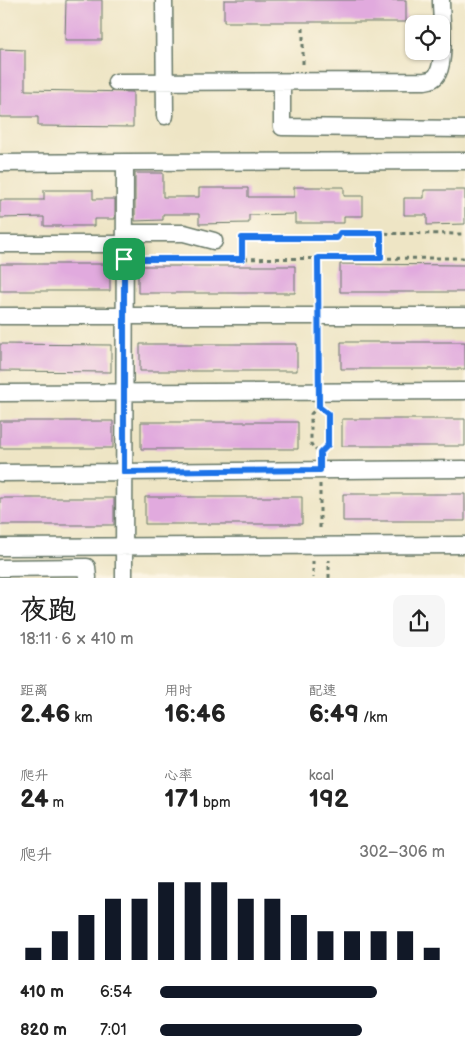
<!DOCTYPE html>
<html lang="zh">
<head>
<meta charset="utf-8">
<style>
	:root { --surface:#fff; --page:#f6f6f6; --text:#222; --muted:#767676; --accent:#111827 }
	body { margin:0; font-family:"Balsamiq Sans","LXGW WenKai TC",sans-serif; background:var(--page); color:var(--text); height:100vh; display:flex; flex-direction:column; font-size:19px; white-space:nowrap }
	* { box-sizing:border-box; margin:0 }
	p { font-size:16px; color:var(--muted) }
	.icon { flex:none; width:28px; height:28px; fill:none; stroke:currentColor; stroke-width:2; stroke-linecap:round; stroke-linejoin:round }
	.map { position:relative; height:578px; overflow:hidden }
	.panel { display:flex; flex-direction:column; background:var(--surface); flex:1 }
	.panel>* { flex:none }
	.controls { position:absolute; left:405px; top:15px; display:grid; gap:10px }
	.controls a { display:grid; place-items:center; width:45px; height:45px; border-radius:10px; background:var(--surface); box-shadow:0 1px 4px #0004; font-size:25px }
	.pin { position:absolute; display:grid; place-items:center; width:42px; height:42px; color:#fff; margin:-21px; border-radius:10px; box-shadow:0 2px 8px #0006 }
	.round { display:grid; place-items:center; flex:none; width:52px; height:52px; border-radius:10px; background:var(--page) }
	.overview { display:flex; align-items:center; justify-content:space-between; height:85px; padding:0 20px }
	h1 { font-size:28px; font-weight:600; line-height:38px }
	.figures { display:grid; grid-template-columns:repeat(3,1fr); gap:8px; height:85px; padding:5px 20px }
	.figures div { display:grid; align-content:center }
	.figures b { font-size:25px; font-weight:600 }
	.figures small { font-size:14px; font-weight:400 }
	.figures p { font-size:14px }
	.chart { height:140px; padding:10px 20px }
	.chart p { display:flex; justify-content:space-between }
	.chart svg { width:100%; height:90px; margin-top:5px; stroke:var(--accent); stroke-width:6 }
	ul { padding:0 20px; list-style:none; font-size:16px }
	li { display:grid; grid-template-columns:80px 60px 1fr; align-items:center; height:38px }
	li i { height:12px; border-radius:6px; background:var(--accent) }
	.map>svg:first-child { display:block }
	.building { fill:#e1aade }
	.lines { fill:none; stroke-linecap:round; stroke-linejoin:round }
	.minor-casing { stroke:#677867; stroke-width:19 }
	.path { stroke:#677867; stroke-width:3; stroke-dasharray:4 4; stroke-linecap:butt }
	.minor { stroke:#fff; stroke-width:16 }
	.route-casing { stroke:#fff; stroke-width:10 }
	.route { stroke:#1a73e8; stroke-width:6 }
</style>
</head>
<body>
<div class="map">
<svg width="465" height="578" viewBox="0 0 465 578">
	<rect width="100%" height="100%" fill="#fcf5e5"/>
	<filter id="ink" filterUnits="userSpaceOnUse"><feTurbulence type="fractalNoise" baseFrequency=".02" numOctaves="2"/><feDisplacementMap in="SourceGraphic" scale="10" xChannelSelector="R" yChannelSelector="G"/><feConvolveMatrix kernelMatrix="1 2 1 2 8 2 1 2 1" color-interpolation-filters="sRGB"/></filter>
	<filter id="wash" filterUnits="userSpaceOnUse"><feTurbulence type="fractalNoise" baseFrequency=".0096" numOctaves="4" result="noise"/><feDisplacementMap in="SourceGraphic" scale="20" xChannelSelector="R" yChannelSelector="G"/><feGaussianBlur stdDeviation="1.12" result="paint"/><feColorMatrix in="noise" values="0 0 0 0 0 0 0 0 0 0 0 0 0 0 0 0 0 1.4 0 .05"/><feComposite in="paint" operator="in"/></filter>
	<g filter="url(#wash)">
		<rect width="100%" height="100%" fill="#eee5c5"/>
		<g id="blocks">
			<path class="building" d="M 66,0 L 102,0 L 102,40 L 65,40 Z
				M 224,0 L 406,0 L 406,22 L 224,22 Z
				M 0,49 L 25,50 L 25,90 L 133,92 L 133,127 L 38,126 L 38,117 L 0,117 Z
				M 135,173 L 163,173 L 163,197 L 199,197 L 199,188 L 248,188 L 248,197 L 294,197 L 294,187 L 344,187 L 344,196 L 363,196 L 363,216 L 344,216 L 344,223 L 295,223 L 295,214 L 249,215 L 249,223 L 199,224 L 199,214 L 163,214 L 163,220 L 135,221 Z
				M 44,190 L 93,190 L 93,199 L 115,199 L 115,219 L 94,219 L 94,226 L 44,226 L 44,217 L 0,218 L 0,200 L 44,200 Z
				M 424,190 L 465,190 L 465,224 L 427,225 L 427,215 L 404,215 L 404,198 L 424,198 Z
				M 0,264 L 110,264 L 110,291 L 0,291 Z
				M 340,264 L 465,265 L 465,292 L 340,292 Z
				M 138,266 L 295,266 L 295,293 L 138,293 Z
				M 341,342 L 465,342 L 465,369 L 341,369 Z
				M 0,344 L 111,345 L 111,372 L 0,371 Z
				M 140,344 L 297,344 L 297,371 L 140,371 Z
				M 342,419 L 465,419 L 465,446 L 342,446 Z
				M 0,421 L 113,421 L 113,448 L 0,448 Z
				M 141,422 L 298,422 L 298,449 L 141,449 Z
				M 343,494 L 465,494 L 465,521 L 343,521 Z
				M 145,497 L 302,497 L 302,524 L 145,524 Z
				M 0,498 L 114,498 L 114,525 L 0,525 Z"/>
		</g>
	</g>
	<g filter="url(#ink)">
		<use href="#blocks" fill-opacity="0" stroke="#677867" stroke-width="1"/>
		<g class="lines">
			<g class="minor-casing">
				<path id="minor" d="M 164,0 L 165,116
					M 116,82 L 425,81 C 431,80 435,79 438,73 C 446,58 441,18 441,0
					M 282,82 L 282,127 L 465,129
					M 0,163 L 125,162
					M 125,233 L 184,233 L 214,241
					M 0,244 L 125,244
					M 0,316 L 465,316
					M 0,393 L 465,391
					M 0,473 L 465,469
					M 0,547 L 465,545
					M 0,568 L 87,567 L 88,578
					M 124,578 L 125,162 L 465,161"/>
			</g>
			<path class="path" d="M 303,28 L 303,67
				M 318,258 L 318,300
				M 381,258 L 381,233
				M 140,259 L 465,258
				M 242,259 L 242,238 L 337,239 L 340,233 L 465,234
				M 319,331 L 320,378
				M 319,406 L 311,414 L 311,444 L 320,455
				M 320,408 L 328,414 L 328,445 L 320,453
				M 320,484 L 320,530
				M 313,561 L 313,578
				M 329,578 L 329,560"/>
			<use href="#minor" class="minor"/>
		</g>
	</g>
	<g class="lines" filter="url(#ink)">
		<g class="route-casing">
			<path id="route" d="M 340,233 L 381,233 L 381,258 L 318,258 L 319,407 L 328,414 L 328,445 L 320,453 L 320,470 L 124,472 L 124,259 L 242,259 L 242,238 L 337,238 Z"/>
		</g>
		<use href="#route" class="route"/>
	</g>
</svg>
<div class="controls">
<a><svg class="icon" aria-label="locate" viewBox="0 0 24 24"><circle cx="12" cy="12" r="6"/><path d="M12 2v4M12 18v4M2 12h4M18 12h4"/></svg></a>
</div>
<div class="pin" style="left:124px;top:259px;background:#1e9e55"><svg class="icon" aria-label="arrive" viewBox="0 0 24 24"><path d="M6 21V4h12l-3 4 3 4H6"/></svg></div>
</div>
<section class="panel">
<div class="overview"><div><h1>夜跑</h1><p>18:11 · 6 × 410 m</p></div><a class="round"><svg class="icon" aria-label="share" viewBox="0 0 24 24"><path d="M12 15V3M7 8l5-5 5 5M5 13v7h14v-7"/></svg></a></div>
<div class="figures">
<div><p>距离</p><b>2.46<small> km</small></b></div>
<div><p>用时</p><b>16:46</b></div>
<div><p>配速</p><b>6:49<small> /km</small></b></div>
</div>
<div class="figures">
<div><p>爬升</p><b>24<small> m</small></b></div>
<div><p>心率</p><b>171<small> bpm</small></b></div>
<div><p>kcal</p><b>192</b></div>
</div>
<div class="chart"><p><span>爬升</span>302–306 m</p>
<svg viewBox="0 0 160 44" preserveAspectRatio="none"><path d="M5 44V38M15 44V30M25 44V22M35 44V14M45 44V14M55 44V6M65 44V6M75 44V6M85 44V14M95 44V14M105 44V22M115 44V30M125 44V30M135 44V30M145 44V30M155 44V38"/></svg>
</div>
<ul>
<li><b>410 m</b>6:54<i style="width:76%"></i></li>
<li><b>820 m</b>7:01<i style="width:71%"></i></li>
</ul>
</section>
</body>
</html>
